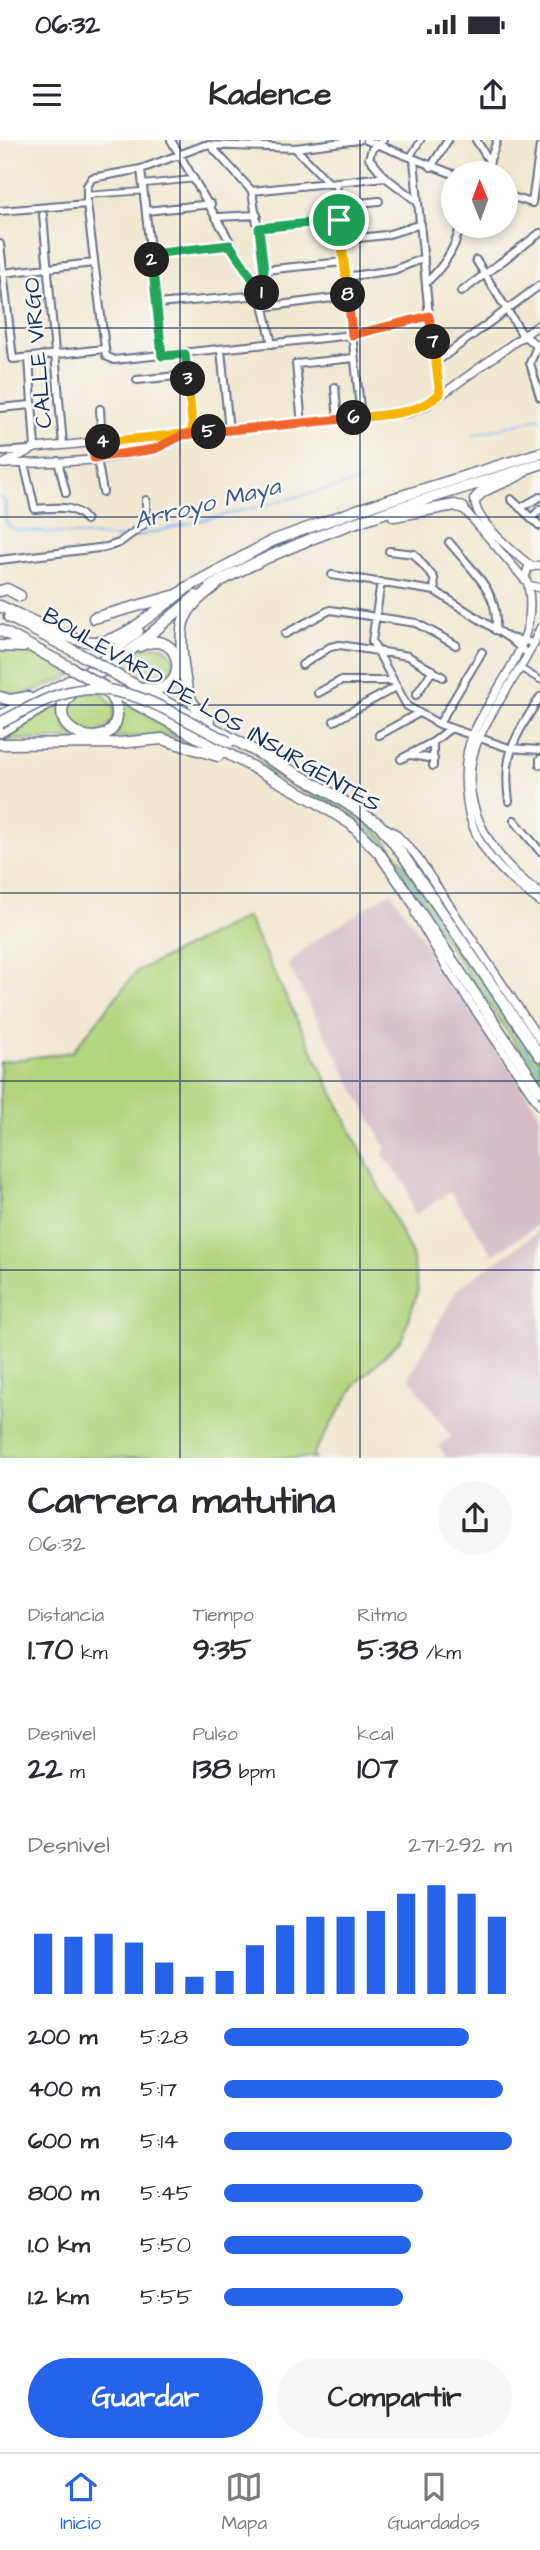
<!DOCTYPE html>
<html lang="es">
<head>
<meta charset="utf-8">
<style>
	:root { --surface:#fff; --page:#f7f7f7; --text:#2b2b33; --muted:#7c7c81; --line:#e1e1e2; --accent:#2563eb }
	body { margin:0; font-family:"Architects Daughter",sans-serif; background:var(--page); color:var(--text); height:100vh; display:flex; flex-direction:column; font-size:26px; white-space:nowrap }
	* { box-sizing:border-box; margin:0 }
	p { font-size:23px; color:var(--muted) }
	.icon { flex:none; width:38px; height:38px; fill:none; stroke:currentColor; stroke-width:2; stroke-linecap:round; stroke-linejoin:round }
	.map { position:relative; height:1318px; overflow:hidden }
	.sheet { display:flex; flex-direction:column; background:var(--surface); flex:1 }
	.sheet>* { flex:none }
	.needle { width:46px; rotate:359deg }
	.controls { position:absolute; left:441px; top:21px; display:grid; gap:14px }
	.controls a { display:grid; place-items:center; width:77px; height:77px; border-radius:50%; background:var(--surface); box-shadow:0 4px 10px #0003; font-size:35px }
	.pin { position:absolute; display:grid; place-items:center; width:60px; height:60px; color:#fff; margin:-30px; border:4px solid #fff; border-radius:50%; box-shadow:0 2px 7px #0007 }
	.km { position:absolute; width:35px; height:35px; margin:-18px; border-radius:50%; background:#222; color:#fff; font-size:19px; line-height:35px; text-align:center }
	.round { display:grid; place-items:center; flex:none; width:74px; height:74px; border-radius:37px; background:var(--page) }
	.overview { display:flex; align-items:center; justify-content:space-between; height:119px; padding:0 28px }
	h1 { font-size:38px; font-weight:700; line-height:52px }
	.figures { display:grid; grid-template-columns:repeat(3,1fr); gap:10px; height:119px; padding:7px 28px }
	.figures div { display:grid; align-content:center }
	.figures b { font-size:30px; font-weight:700 }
	.figures small { font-size:19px; font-weight:400 }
	.figures p { font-size:19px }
	.chart { height:196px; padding:14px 28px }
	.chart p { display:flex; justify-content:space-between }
	.chart svg { width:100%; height:126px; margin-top:7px; stroke:var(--accent); stroke-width:6 }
	.button { display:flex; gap:14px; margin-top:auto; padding:14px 28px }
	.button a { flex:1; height:80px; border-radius:42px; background:var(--accent); color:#fff; font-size:28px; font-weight:700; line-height:80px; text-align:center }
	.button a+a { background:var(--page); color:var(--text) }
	ul { padding:0 28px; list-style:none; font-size:23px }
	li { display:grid; grid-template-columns:112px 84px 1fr; align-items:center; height:52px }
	li i { height:18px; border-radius:9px; background:var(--accent) }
	.status { display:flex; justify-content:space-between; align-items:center; height:49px; padding:0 35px; background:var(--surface); direction:ltr }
	.status svg { height:19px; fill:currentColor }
	header { display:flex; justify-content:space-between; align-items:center; height:91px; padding:0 28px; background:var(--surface); font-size:32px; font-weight:700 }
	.tab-bar { display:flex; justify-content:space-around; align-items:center; height:98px; border-top:2px solid var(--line); background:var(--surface); font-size:19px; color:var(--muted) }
	.tab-bar a { display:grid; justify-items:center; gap:4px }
	.tab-bar .selected { color:var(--accent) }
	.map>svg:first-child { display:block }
	.industrial { fill:#d2bdc7 }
	.green { fill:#b2d47d; stroke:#66826e; stroke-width:2 }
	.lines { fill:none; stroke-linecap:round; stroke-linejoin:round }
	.stream { stroke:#86b6f1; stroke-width:2 }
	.pedestrian-casing { stroke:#667087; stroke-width:8 }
	.minor-casing { stroke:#667087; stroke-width:10 }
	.tertiary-casing { stroke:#667087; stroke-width:10 }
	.primary-casing { stroke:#667087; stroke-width:13 }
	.trunk-casing { stroke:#667087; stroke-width:13 }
	.pedestrian { stroke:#fff; stroke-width:4.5 }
	.minor { stroke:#fff; stroke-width:6 }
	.tertiary { stroke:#fff; stroke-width:7 }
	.primary { stroke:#fff; stroke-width:10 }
	.trunk { stroke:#fff; stroke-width:10 }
	.trunk-bridge-casing { stroke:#667087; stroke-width:13; stroke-linecap:butt }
	.trunk-bridge { stroke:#fff; stroke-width:10 }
	.split-1-casing { stroke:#fff; stroke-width:14 }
	.split-2-casing { stroke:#fff; stroke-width:14 }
	.split-3-casing { stroke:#fff; stroke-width:14 }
	.split-4-casing { stroke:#fff; stroke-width:14 }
	.split-5-casing { stroke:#fff; stroke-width:14 }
	.split-6-casing { stroke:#fff; stroke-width:14 }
	.split-7-casing { stroke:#fff; stroke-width:14 }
	.split-8-casing { stroke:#fff; stroke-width:14 }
	.split-9-casing { stroke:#fff; stroke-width:14 }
	.split-1 { stroke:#22a559; stroke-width:9 }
	.split-2 { stroke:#22a559; stroke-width:9 }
	.split-3 { stroke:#22a559; stroke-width:9 }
	.split-4 { stroke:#f5b400; stroke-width:9 }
	.split-5 { stroke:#f0652b; stroke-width:9 }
	.split-6 { stroke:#f0652b; stroke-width:9 }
	.split-7 { stroke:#f5b400; stroke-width:9 }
	.split-8 { stroke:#f0652b; stroke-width:9 }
	.split-9 { stroke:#f5b400; stroke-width:9 }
	.grid { fill:none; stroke:#1b2f5e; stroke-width:2; stroke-opacity:0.55 }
	.labels { text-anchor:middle; stroke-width:5; stroke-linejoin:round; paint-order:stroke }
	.street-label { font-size:23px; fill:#1b2f5e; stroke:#f6f6f2 }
	.water-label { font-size:24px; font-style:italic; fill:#3b588a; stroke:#f6f6f2 }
</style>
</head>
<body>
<div class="status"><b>06:32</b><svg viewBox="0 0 49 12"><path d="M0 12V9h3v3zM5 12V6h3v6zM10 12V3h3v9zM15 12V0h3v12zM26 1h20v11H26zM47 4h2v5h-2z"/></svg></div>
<header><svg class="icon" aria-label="menu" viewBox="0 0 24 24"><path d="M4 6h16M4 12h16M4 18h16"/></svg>Kadence<svg class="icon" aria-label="share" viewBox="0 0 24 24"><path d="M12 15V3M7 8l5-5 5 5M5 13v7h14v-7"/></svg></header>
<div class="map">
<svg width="540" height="1318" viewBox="0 0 540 1318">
	<rect width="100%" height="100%" fill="#f6f6f2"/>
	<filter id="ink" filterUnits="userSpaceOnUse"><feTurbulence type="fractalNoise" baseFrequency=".0143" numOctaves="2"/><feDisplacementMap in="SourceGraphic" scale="14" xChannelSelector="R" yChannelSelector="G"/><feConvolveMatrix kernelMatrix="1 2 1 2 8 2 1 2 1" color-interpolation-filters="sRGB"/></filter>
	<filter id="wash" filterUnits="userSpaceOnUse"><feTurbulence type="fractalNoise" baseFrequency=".00686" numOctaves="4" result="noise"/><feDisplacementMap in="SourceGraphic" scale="28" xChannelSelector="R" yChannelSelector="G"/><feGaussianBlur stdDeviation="1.57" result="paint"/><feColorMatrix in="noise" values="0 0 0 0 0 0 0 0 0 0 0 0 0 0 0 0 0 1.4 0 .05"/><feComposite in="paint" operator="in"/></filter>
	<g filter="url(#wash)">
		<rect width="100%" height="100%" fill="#f1e8d2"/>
		<path class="industrial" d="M 391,752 L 540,974 L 540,1083 L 493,1115 L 450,1052 L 414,1076 L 406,1044 L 383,1016 L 385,1006 L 288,825 L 311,803 Z
			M 540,1091 L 540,1318 L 446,1318 L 439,1306 L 451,1297 L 409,1237 L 457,1149 Z"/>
		<path class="green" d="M 163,506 L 174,517 L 173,535 C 153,551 137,538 117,527 L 146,507 Z
			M 24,509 L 74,535 L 21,556 L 0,552 L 0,510 Z
			M 102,552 L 115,569 L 112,583 L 98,593 L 74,590 L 65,572 L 73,555 Z
			M 115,556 L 182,598 L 165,595 L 95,599 L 113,591 Z
			M 61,562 L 65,589 L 77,598 L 86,599 L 0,600 Z
			M 220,606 L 238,612 L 347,670 L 379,693 L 422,747 L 540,920 L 540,940 L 403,738 L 363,689 L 332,667 Z
			M 247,777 L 412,1115 L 418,1150 L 402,1199 L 356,1244 L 313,1314 L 315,1318 L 0,1318 L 0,922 L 72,912 L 137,831 Z"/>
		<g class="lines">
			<path class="stream" d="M 473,295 L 540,278
				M 0,357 L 5,362 C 7,375 1,384 16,390 L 122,398
				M 131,398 L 361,341
				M 322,660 L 351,677 L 387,707 L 540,930"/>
		</g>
	</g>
	<g filter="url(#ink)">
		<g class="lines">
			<g class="pedestrian-casing">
				<path id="pedestrian" d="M 410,17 L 421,0
					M 143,44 L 195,39
					M 87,55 L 144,51
					M 520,528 L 540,540"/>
			</g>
			<g class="minor-casing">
				<path id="minor" d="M 359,0 L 295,8 L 205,5 L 141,29 L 92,38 L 87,46 L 87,64 L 106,216 L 114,220 L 352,195 L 429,176
					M 366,0 L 453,34
					M 383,0 L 372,9 L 369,18 L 385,37 L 418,62
					M 476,0 L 490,22
					M 210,5 L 252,51 L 264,130 L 261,155 L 272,204
					M 295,8 L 330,44
					M 414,20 L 429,176 L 440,254
					M 431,27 L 448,0
					M 141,29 L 162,216
					M 474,33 C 490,28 492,15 497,0
					M 336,44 L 361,277
					M 252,51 L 385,37
					M 506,55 L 532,63 L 540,6
					M 338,65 L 379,61
					M 0,71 L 87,64
					M 146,71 L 211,64
					M 43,75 L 63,305
					M 218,77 L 257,75
					M 259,88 L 339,80
					M 341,100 L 386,95 L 421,84
					M 0,104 L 13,219 L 104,209
					M 151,114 L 230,105
					M 476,120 L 522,194
					M 264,130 L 343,122
					M 2,133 L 94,123
					M 345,137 L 394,130 L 424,118
					M 426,143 C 442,128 456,108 460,86
					M 461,152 L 540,93
					M 157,164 L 261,155 L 171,0
					M 264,167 L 348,156
					M 538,204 L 530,223 L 540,257
					M 221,210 L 229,291
					M 185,214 L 193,294
					M 29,218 L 35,308
					M 435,223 L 540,145
					M 137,240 L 187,235
					M 335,247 L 338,280
					M 0,268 L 31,265
					M 100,269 L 102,303
					M 302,284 L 296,224 L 354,218
					M 0,312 L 29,310
					M 97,318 L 103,352
					M 58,321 L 66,353
					M 24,323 L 35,369 C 55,368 73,363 86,380
					M 511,359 L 540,386
					M 520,368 L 540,357
					M 531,379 L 540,369
					M 449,402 C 470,428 502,454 495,490
					M 389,411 L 414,414 L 434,438 L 435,451
					M 0,420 L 107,407 L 119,403 L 146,383 L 146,360
					M 332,435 L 435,451 L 509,498 L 524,511
					M 381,442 L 372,501 L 407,566 L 439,584 L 509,608 L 540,610
					M 285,494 L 330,470 L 416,483 L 456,505
					M 509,498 L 535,503
					M 302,525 L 330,507 L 340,505 L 408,516 L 443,537
					M 318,553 L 340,541 L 392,541
					M 416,555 L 433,530
					M 334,581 L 396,547
					M 439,584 L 482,512
					M 379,595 L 417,574
					M 433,602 L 433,626
					M 411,615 L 434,619
					M 401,619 L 433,602 L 451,588
					M 540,619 L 540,625
					M 509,661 C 502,613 516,596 540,557
					M 514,680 L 540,711"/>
			</g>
			<g class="tertiary-casing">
				<path id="tertiary" d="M 522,194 L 540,208
					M 3,324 L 35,308 L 408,273 L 426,266 L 540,184
					M 6,324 C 56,322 136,323 179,297
					M 475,360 C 474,381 516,414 531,426
					M 463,368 L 525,440
					M 540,425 L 528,428 L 525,437 L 528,445 L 540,448
					M 528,445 C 540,504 495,544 473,594 C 464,615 464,640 467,662 C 473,708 504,736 540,762
					M 540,488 C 526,527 497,558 480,596 C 451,657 491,719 540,753
					M 382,686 L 395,693 L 415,714 L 540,900
					M 415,773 L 448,830 L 540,966"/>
			</g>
			<g class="primary-casing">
				<path id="primary" d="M 475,360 C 485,344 510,344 524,331
					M 394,376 L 455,365 L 463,368
					M 188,447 L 272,401 L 360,369 L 540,313
					M 210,447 C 312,388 429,360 540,324"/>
			</g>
			<g class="trunk-casing">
				<path id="trunk" d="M 0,451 L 7,449 L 20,456
					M 0,466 C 106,515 95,519 188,447
					M 9,477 L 89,519
					M 94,478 L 177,455
					M 0,490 L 73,529
					M 0,506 L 23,507
					M 140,506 C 185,484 193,560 143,548
					M 122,538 L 324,649 L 379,684 L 405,718 L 540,916
					M 77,549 C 29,586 112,620 117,576 C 118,566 113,558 106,551
					M 70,551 L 117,522 L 196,456
					M 116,553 L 315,661 L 351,684 L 379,713 L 405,750 L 540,951
					M 0,557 L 10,560 L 27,557
					M 0,576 L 93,529 L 138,491
					M 209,580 C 202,574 195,568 191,560 C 184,546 178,495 184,480 C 190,464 205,454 217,444
					M 0,592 L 57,559
					M 0,604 L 119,603 L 162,599 L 218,616"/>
			</g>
			<use href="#pedestrian" class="pedestrian"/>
			<use href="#minor" class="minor"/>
			<use href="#tertiary" class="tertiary"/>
			<use href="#primary" class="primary"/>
			<use href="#trunk" class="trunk"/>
			<g class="trunk-bridge-casing">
				<path id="trunk-bridge" d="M 89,519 L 122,538
					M 73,529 L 106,548
					M 0,583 C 23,571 48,556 74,551 C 127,539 183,580 229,602"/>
			</g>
			<use href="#trunk-bridge" class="trunk-bridge"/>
		</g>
	</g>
	<g class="lines" filter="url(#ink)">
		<g class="split-1-casing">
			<path id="split-1" d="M 262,153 L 264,130 L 259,88 L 339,80"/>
		</g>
		<g class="split-2-casing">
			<path id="split-2" d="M 152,120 L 151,114 L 230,105 L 262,153"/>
		</g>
		<g class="split-3-casing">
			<path id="split-3" d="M 152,120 L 162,216 L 185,214 L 188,239"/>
		</g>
		<g class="split-4-casing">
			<path id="split-4" d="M 103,302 L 193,293 L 188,239"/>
		</g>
		<g class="split-5-casing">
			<path id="split-5" d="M 103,302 L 93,303 L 94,318 L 155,309 L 183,295 L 209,292"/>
		</g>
		<g class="split-6-casing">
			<path id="split-6" d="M 209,292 L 354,278"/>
		</g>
		<g class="split-7-casing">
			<path id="split-7" d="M 354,278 C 386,274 414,276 440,254 L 433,202"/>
		</g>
		<g class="split-8-casing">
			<path id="split-8" d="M 348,155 L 352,195 L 429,176 L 433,202"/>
		</g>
		<g class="split-9-casing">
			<path id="split-9" d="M 339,80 L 348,155"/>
		</g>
		<use href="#split-1" class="split-1"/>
		<use href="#split-2" class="split-2"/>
		<use href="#split-3" class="split-3"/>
		<use href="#split-4" class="split-4"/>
		<use href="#split-5" class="split-5"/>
		<use href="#split-6" class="split-6"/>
		<use href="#split-7" class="split-7"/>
		<use href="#split-8" class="split-8"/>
		<use href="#split-9" class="split-9"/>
	</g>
	<path class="grid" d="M 180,0 L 180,1318M 360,0 L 360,1318M 0,188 L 540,188M 0,377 L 540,377M 0,565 L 540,565M 0,753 L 540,753M 0,941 L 540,941M 0,1130 L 540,1130"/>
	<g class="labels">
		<g class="street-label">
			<text transform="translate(37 213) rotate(-95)" y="8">CALLE VIRGO</text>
			<text transform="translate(212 569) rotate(30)" y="8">BOULEVARD DE LOS INSURGENTES</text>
		</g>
		<g class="water-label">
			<text transform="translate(207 363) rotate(-14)" y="8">Arroyo Maya</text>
		</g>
	</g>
</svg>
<div class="controls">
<a><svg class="needle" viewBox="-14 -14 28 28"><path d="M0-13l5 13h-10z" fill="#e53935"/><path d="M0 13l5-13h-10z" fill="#7c7c81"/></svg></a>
</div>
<div class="pin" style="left:339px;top:80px;background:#1e9e55"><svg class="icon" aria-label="arrive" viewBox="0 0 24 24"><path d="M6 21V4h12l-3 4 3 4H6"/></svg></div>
<b class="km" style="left:262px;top:153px">1</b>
<b class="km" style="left:152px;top:120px">2</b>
<b class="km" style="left:188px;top:239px">3</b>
<b class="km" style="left:103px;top:302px">4</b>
<b class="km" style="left:209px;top:292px">5</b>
<b class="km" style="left:354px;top:278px">6</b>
<b class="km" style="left:433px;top:202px">7</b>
<b class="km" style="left:348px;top:155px">8</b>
</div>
<section class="sheet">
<div class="overview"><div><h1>Carrera matutina</h1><p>06:32</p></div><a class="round"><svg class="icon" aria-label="share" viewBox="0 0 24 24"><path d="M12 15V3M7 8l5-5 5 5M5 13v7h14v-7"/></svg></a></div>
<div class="figures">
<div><p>Distancia</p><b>1.70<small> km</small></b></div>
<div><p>Tiempo</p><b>9:35</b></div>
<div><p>Ritmo</p><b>5:38<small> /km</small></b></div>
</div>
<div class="figures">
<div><p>Desnivel</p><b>22<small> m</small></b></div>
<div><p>Pulso</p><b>138<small> bpm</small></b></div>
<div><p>kcal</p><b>107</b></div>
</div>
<div class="chart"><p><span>Desnivel</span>271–292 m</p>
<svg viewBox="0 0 160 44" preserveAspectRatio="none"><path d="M5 44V23M15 44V24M25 44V23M35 44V26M45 44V33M55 44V38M65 44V36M75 44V27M85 44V20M95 44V17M105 44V17M115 44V15M125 44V9M135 44V6M145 44V9M155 44V17"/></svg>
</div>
<ul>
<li><b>200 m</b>5:28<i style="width:85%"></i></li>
<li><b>400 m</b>5:17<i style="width:97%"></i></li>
<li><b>600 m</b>5:14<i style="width:100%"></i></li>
<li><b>800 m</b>5:45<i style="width:69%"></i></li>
<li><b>1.0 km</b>5:50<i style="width:65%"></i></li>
<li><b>1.2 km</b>5:55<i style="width:62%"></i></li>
</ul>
<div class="button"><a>Guardar</a><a>Compartir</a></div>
</section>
<nav class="tab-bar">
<a class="selected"><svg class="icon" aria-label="home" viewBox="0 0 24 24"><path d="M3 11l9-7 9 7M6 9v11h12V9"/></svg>Inicio</a>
<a><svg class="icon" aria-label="map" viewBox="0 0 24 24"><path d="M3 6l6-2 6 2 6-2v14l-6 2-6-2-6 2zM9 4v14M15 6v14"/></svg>Mapa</a>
<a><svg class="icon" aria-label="saved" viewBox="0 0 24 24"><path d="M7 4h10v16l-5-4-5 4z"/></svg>Guardados</a>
</nav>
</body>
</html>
